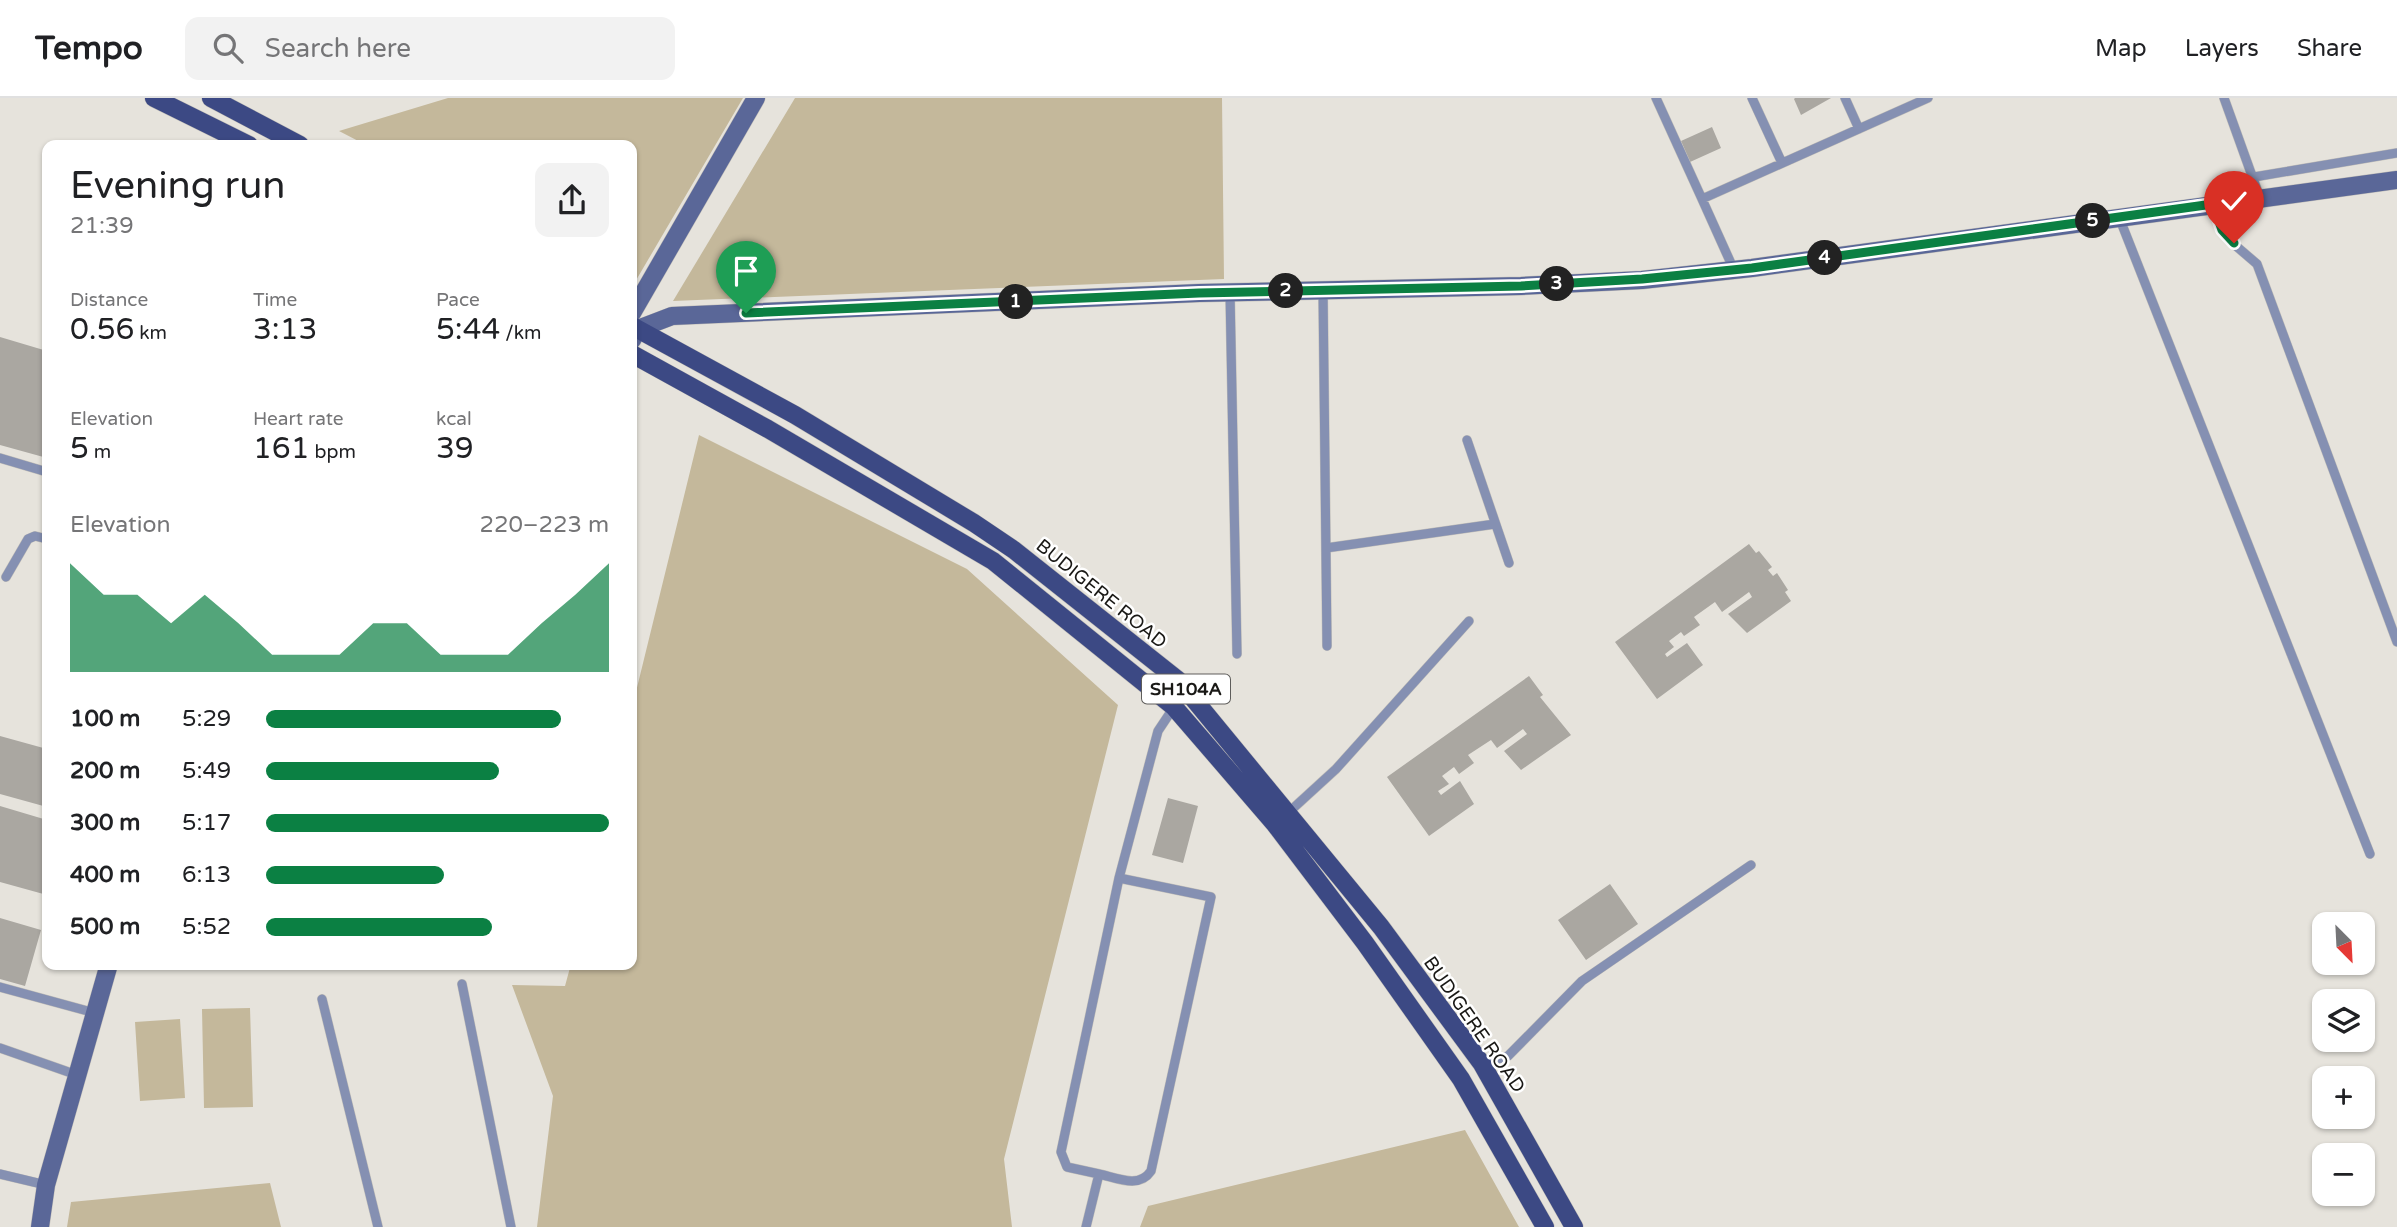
<!DOCTYPE html>
<html lang="en">
<head>
<meta charset="utf-8">
<style>
	:root { --surface:#fff; --page:#f2f2f2; --text:#202124; --muted:#757577; --line:#e0e0e0; --accent:#0b8043 }
	body { margin:0; font-family:"Varela Round",sans-serif; background:var(--page); color:var(--text); height:100vh; display:flex; flex-direction:column; font-size:26px; white-space:nowrap }
	* { box-sizing:border-box; margin:0 }
	p { font-size:23px; color:var(--muted) }
	.icon { flex:none; width:38px; height:38px; fill:none; stroke:currentColor; stroke-width:2; stroke-linecap:round; stroke-linejoin:round }
	.map { position:relative; flex:1; overflow:hidden }
	.sheet { position:absolute; left:42px; top:42px; width:595px; height:830px; display:flex; flex-direction:column; background:var(--surface); border-radius:14px; box-shadow:0 2px 5px #0004 }
	.sheet>* { flex:none }
	.needle { width:46px; rotate:156deg }
	.tools { position:absolute; left:2312px; top:814px; display:grid; gap:14px }
	.tools a { display:grid; place-items:center; width:63px; height:63px; border-radius:14px; background:var(--surface); box-shadow:0 2px 5px #0004; font-size:35px }
	.pin { position:absolute; display:grid; place-items:center; width:60px; height:60px; color:#fff; margin:-72px -30px; border-radius:50% 50% 50% 0; rotate:-45deg; box-shadow:0 0 7px #0007 }
	.pin .icon { rotate:45deg }
	.km { position:absolute; width:35px; height:35px; margin:-18px; border-radius:50%; background:#222; color:#fff; font-size:19px; line-height:35px; text-align:center }
	.round { display:grid; place-items:center; flex:none; width:74px; height:74px; border-radius:14px; background:var(--page) }
	.overview { display:flex; align-items:center; justify-content:space-between; height:119px; padding:0 28px }
	h1 { font-size:38px; font-weight:600; line-height:52px }
	.metrics { display:grid; grid-template-columns:repeat(3,1fr); gap:10px; height:119px; padding:7px 28px }
	.metrics div { display:grid; align-content:center }
	.metrics b { font-size:30px; font-weight:600 }
	.metrics small { font-size:19px; font-weight:400 }
	.metrics p { font-size:19px }
	.chart { height:196px; padding:14px 28px }
	.chart p { display:flex; justify-content:space-between }
	.chart svg { width:100%; height:126px; margin-top:7px; fill:var(--accent); opacity:.7 }
	ul { padding:0 28px; list-style:none; font-size:23px }
	li { display:grid; grid-template-columns:112px 84px 1fr; align-items:center; height:52px }
	li i { height:18px; border-radius:9px; background:var(--accent) }
	header { display:flex; align-items:center; gap:42px; box-sizing:border-box; height:98px; padding:0 35px; background:var(--surface); border-bottom:2px solid var(--line) }
	header strong { font-size:33px }
	nav { display:flex; gap:38px; margin-inline-start:auto; font-size:24px }
	.search { width:490px; height:63px; background:var(--page); display:flex; align-items:center; gap:18px; box-sizing:border-box; padding:0 24px; border-radius:14px; color:var(--muted); font-size:26px }
	.map>svg:first-child { display:block }
	.green { fill:#c4b89b }
	.building { fill:#aaa7a1 }
	.lines { fill:none; stroke-linecap:round; stroke-linejoin:round }
	.lane-casing { stroke:#c1beb8; stroke-width:10 }
	.secondary-casing { stroke:#c1beb8; stroke-width:19 }
	.primary-casing { stroke:#c1beb8; stroke-width:19 }
	.lane { stroke:#8590b2; stroke-width:9 }
	.secondary { stroke:#5a6798; stroke-width:18 }
	.primary { stroke:#3c4984; stroke-width:18 }
	.route-casing { stroke:#fff; stroke-width:14 }
	.route { stroke:#0b8043; stroke-width:9 }
	.labels { text-anchor:middle; stroke-width:5; stroke-linejoin:round; paint-order:stroke }
	.shield { fill:#fff; stroke:#5e5d5b; stroke-width:2 }
	.shield-label { font-size:18px; font-weight:bold; fill:#191815 }
	.street-label { font-size:19px; fill:#191815; stroke:#fff }
</style>
</head>
<body>
<header>
<strong>Tempo</strong>
<div class="search"><svg class="icon" aria-label="search" viewBox="0 0 24 24"><circle cx="10" cy="10" r="6"/><path d="M15 15l6 6"/></svg>Search here</div>
<nav><a>Map</a><a>Layers</a><a>Share</a></nav>
</header>
<div class="map">
<svg width="2397" height="1129" viewBox="0 0 2397 1129">
	<rect width="100%" height="100%" fill="#e6e3dc"/>
	<path class="green" d="M 448,0 L 743,0 L 635,184 L 632,182 L 632,47 L 366,47 L 339,33 Z
		M 795,0 L 1222,0 L 1224,181 L 673,203 Z
		M 699,337 L 967,471 L 1118,607 L 1004,1061 L 1012,1129 L 537,1129 L 553,998 L 512,887 L 565,888 L 571,866 L 632,866 L 632,610 Z
		M 250,910 L 253,1009 L 204,1010 L 202,911 Z
		M 180,921 L 185,1000 L 140,1003 L 135,924 Z
		M 1465,1032 L 1519,1129 L 1140,1129 L 1148,1108 Z
		M 270,1085 L 281,1129 L 67,1129 L 71,1104 Z"/>
	<path class="building" d="M 1831,0 L 1801,17 L 1794,1 L 1795,0 Z
		M 1712,29 L 1721,50 L 1690,64 L 1681,43 Z
		M 0,239 L 47,253 L 47,360 L 0,347 Z
		M 1749,446 L 1756,455 L 1759,453 L 1772,469 L 1768,472 L 1773,478 L 1777,475 L 1788,492 L 1785,494 L 1791,503 L 1747,535 L 1728,516 L 1752,499 L 1749,494 L 1722,514 L 1715,504 L 1694,519 L 1700,527 L 1684,538 L 1681,534 L 1669,543 L 1674,549 L 1665,556 L 1667,559 L 1687,545 L 1703,567 L 1657,601 L 1615,544 Z
		M 1529,578 L 1543,597 L 1540,599 L 1571,637 L 1521,672 L 1504,653 L 1527,636 L 1523,631 L 1497,650 L 1491,642 L 1468,657 L 1474,665 L 1459,676 L 1454,669 L 1442,678 L 1449,686 L 1438,693 L 1441,697 L 1460,683 L 1474,706 L 1429,738 L 1387,679 Z
		M 0,638 L 47,651 L 47,709 L 0,696 Z
		M 1168,700 L 1198,708 L 1183,765 L 1152,757 Z
		M 0,708 L 47,722 L 47,797 L 0,784 Z
		M 1610,786 L 1638,826 L 1586,862 L 1558,822 Z
		M 0,820 L 41,832 L 25,888 L 0,881 Z"/>
	<g class="lines">
		<g class="lane-casing">
			<path id="lane" d="M 1656,0 L 1702,101
				M 1752,0 L 1782,65
				M 1845,0 L 1859,31
				M 2224,0 L 2260,100
				M 2254,79 L 2397,55
				M 2213,106 L 2229,142 L 2257,166 L 2397,544
				M 2119,119 L 2370,756
				M 1734,172 L 1702,101 L 1928,0
				M 1323,192 L 1327,548
				M 1230,194 L 1237,556
				M 1467,342 L 1509,465
				M 0,360 L 47,374
				M 1326,450 L 1495,426
				M 6,479 L 28,441 L 35,438 L 47,441
				M 1289,714 L 1336,671 L 1469,523
				M 462,886 L 511,1129
				M 0,889 L 95,915
				M 322,901 L 378,1129
				M 0,950 L 77,977
				M 1482,966 L 1508,958 L 1582,883 L 1751,767
				M 0,1076 L 46,1087
				M 1099,1076 C 1117,1080 1139,1091 1151,1073 L 1211,799 L 1119,780
				M 1086,1129 L 1099,1076 L 1067,1069 L 1061,1054 L 1119,780 L 1158,633 L 1174,609"/>
		</g>
		<g class="secondary-casing">
			<path id="secondary" d="M 632,215 L 756,0
				M 632,242 L 638,231 L 672,218 L 1199,195 L 1521,188 L 1642,182 L 1752,170 L 2397,82
				M 40,1129 L 46,1087 L 109,866"/>
		</g>
		<g class="primary-casing">
			<path id="primary" d="M 154,0 L 249,47
				M 211,0 L 300,47
				M 632,228 L 795,317 L 974,425 L 1014,452 L 1178,582 L 1381,829 L 1482,966 L 1574,1129
				M 632,256 L 768,331 L 993,463 L 1174,609 L 1274,725 L 1365,845 L 1461,981 L 1545,1129"/>
		</g>
		<use href="#lane" class="lane"/>
		<use href="#secondary" class="secondary"/>
		<use href="#primary" class="primary"/>
	</g>
	<g class="lines">
		<g class="route-casing">
			<path id="route" d="M 746,215 L 1199,195 L 1521,188 L 1642,181 L 1752,170 L 2213,106 L 2222,132 L 2234,145"/>
		</g>
		<use href="#route" class="route"/>
	</g>
	<g class="labels">
		<rect class="shield" x="1142" y="576.5" width="88" height="29" rx="5"/>
		<g class="shield-label">
			<text x="1186" y="597">SH104A</text>
		</g>
		<g class="street-label">
			<text transform="translate(1102 495) rotate(39)" y="7">BUDIGERE ROAD</text>
			<text transform="translate(1475 926) rotate(55)" y="7">BUDIGERE ROAD</text>
		</g>
	</g>
</svg>
<div class="tools">
<a><svg class="needle" viewBox="-14 -14 28 28"><path d="M0-13l5 13h-10z" fill="#e53935"/><path d="M0 13l5-13h-10z" fill="#757577"/></svg></a>
<a><svg class="icon" aria-label="layers" viewBox="0 0 24 24"><path d="M12 4l9 5-9 5-9-5zM3 14l9 5 9-5"/></svg></a>
<a>+</a>
<a>−</a>
</div>
<div class="pin" style="left:746px;top:215px;background:#1e9e55"><svg class="icon" aria-label="arrive" viewBox="0 0 24 24"><path d="M6 21V4h12l-3 4 3 4H6"/></svg></div>
<div class="pin" style="left:2234px;top:145px;background:#d93025"><svg class="icon" aria-label="check" viewBox="0 0 24 24"><path d="M5 12l5 5 9-10"/></svg></div>
<b class="km" style="left:1016px;top:204px">1</b>
<b class="km" style="left:1286px;top:193px">2</b>
<b class="km" style="left:1557px;top:186px">3</b>
<b class="km" style="left:1825px;top:160px">4</b>
<b class="km" style="left:2093px;top:123px">5</b>
<section class="sheet">
<div class="overview"><div><h1>Evening run</h1><p>21:39</p></div><a class="round"><svg class="icon" aria-label="share" viewBox="0 0 24 24"><path d="M12 15V3M7 8l5-5 5 5M5 13v7h14v-7"/></svg></a></div>
<div class="metrics">
<div><p>Distance</p><b>0.56<small> km</small></b></div>
<div><p>Time</p><b>3:13</b></div>
<div><p>Pace</p><b>5:44<small> /km</small></b></div>
</div>
<div class="metrics">
<div><p>Elevation</p><b>5<small> m</small></b></div>
<div><p>Heart rate</p><b>161<small> bpm</small></b></div>
<div><p>kcal</p><b>39</b></div>
</div>
<div class="chart"><p><span>Elevation</span>220–223 m</p>
<svg viewBox="0 0 160 44" preserveAspectRatio="none"><path d="M0 44V6L10 17L20 17L30 27L40 17L50 27L60 38L70 38L80 38L90 27L100 27L110 38L120 38L130 38L140 27L150 17L160 6V44z"/></svg>
</div>
<ul>
<li><b>100 m</b>5:29<i style="width:86%"></i></li>
<li><b>200 m</b>5:49<i style="width:68%"></i></li>
<li><b>300 m</b>5:17<i style="width:100%"></i></li>
<li><b>400 m</b>6:13<i style="width:52%"></i></li>
<li><b>500 m</b>5:52<i style="width:66%"></i></li>
</ul>
</section>
</div>
</body>
</html>
